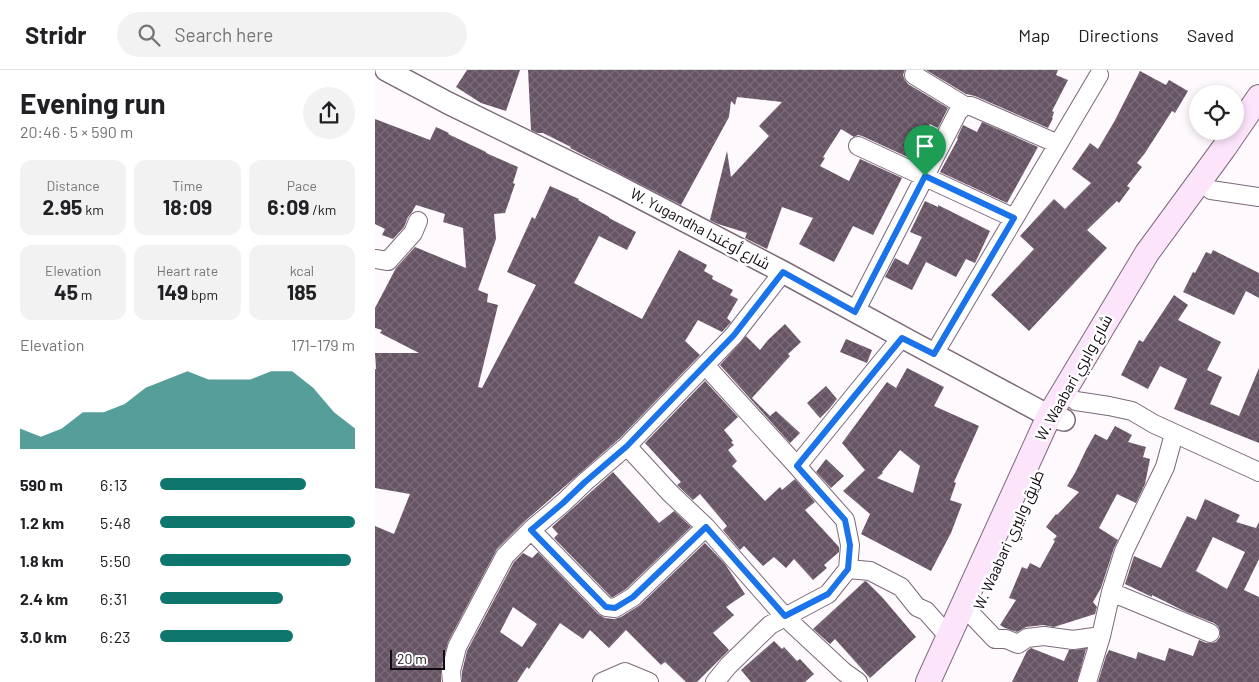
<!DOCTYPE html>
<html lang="en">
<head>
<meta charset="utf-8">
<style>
	:root { --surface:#fff; --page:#f2f2f2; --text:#202124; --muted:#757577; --line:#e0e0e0; --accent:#0f766e }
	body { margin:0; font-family:Barlow,Cairo,sans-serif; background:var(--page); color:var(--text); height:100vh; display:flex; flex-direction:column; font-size:19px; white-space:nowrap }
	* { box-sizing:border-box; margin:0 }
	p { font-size:16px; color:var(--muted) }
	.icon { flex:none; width:28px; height:28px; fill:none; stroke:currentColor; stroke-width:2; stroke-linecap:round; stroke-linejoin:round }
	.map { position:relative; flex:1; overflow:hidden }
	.side { display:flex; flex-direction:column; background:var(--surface); width:375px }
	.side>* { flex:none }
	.controls { position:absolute; left:814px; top:15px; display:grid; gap:10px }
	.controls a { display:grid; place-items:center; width:55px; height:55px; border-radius:50%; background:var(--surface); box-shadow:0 2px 8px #0003; font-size:25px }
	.scale { position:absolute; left:15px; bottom:12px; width:55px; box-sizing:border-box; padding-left:5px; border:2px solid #120b12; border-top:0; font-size:14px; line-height:18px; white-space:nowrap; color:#120b12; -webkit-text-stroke:4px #fff; paint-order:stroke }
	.pin { position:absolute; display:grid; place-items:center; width:42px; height:42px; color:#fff; margin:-51px -21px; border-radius:50% 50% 50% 0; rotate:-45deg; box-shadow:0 0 5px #0007 }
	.pin .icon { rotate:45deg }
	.round { display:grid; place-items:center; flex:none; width:52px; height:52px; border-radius:26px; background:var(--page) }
	.summary { display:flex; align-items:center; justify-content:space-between; height:85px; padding:0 20px }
	h1 { font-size:28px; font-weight:700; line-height:38px }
	.metrics { display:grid; grid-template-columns:repeat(3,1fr); gap:8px; height:85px; padding:5px 20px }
	.metrics div { display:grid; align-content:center; border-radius:12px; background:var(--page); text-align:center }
	.metrics b { font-size:21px; font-weight:700 }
	.metrics small { font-size:14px; font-weight:400 }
	.metrics p { font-size:14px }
	.chart { height:140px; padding:10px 20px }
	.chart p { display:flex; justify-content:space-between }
	.chart svg { width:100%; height:90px; margin-top:5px; fill:var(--accent); opacity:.7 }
	ul { padding:0 20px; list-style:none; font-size:16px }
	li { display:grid; grid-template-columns:80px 60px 1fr; align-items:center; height:38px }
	li i { height:12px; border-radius:6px; background:var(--accent) }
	header { display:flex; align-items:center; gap:30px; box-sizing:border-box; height:70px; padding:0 25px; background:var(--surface); border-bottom:1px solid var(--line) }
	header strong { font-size:24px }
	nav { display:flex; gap:28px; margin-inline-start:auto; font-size:18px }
	.search { width:350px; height:45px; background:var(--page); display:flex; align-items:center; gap:12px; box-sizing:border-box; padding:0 18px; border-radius:28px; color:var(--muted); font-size:19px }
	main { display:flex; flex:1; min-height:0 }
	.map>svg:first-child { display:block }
	.building { fill:url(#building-cross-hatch); fill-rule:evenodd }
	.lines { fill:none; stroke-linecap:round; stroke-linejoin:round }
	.minor-casing { stroke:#7c697a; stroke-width:20 }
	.tertiary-casing { stroke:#7c697a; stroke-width:24 }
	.secondary-casing { stroke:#7c697a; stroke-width:26 }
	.minor { stroke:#fff; stroke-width:18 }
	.tertiary { stroke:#fff; stroke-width:21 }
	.secondary { stroke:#fce4fa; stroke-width:24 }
	.route-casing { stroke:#fff; stroke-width:10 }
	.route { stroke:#1a73e8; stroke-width:6 }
	.labels { text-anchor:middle; stroke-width:5; stroke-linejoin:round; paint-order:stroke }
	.street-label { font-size:15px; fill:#120b12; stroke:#fff }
</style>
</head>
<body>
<header>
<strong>Stridr</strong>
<div class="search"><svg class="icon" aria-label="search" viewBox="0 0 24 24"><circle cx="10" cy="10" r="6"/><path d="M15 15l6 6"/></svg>Search here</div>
<nav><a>Map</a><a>Directions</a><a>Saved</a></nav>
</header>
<main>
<section class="side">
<div class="summary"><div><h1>Evening run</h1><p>20:46 · 5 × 590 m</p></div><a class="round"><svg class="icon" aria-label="share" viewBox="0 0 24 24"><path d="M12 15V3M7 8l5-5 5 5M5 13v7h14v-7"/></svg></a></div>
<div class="metrics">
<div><p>Distance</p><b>2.95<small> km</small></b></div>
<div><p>Time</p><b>18:09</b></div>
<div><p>Pace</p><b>6:09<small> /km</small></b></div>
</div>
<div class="metrics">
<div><p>Elevation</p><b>45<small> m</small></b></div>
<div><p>Heart rate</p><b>149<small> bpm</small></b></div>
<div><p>kcal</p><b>185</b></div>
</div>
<div class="chart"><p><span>Elevation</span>171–179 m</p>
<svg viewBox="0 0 160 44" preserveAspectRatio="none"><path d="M0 44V34L10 38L20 34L30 26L40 26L50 22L60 14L70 10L80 6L90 10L100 10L110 10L120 6L130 6L140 14L150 26L160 34V44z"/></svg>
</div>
<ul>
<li><b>590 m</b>6:13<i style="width:75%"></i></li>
<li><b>1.2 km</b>5:48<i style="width:100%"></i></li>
<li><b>1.8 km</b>5:50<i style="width:98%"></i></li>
<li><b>2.4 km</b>6:31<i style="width:63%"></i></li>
<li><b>3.0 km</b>6:23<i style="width:68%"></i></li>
</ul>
</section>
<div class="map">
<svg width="884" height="612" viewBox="0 0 884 612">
	<defs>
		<pattern id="building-cross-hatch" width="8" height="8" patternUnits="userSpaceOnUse" patternTransform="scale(1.25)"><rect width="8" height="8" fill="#665364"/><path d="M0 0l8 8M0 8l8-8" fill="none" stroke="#7a6c79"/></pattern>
	</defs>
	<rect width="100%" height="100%" fill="#fef9fd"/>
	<path class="building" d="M 92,0 L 145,0 L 131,41 L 106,33 L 81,17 Z
		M 153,0 L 530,0 L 528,5 L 530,10 L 533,14 L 573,38 L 563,58 L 555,54 L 537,89 L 487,66 L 483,65 L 479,67 L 466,59 L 448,87 L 450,88 L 445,96 L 474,111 L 485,89 L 527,108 L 498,165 L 478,156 L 459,192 L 424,174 L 438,148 L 407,137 L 392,179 L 370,168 L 372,163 L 343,154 L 335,150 L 352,81 L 356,107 L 394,66 L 384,56 L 407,32 L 362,27 L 360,35 L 356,31 L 354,47 L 306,135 L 197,79 L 195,78 L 196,77 L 168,63 L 162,63 L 156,60 Z
		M 551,0 L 683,0 L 681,5 L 693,10 L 677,41 L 679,42 L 677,48 L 678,48 L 673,58 L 600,26 L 591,24 Z
		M 765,1 L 791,15 L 794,10 L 813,21 L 800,43 L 797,41 L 770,83 L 762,93 L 767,97 L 752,116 L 755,118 L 744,133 L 742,131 L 712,160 L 732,178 L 654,261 L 616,225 L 659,179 L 645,166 L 679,129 L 690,139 L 716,113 L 697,99 L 715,73 L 723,79 L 739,52 Z
		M 0,49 L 55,70 L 61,57 L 74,63 L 73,64 L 111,82 L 111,83 L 143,97 L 138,113 L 140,114 L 130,143 L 119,144 L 121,169 L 103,220 L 113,224 L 112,232 L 123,235 L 103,317 L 107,318 L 161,215 L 132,202 L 157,147 L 160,149 L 175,116 L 204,129 L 203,130 L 234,147 L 234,148 L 261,162 L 252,180 L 224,166 L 199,213 L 267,249 L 304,180 L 332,195 L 329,201 L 338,206 L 337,209 L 358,220 L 355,225 L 363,229 L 352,248 L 356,252 L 347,262 L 323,250 L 310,271 L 325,285 L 245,368 L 149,452 L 122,479 L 73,572 L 66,599 L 66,612 L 0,612 L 0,456 L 19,464 L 35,424 L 0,418 L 0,299 L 1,299 L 0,283 L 44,283 L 5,263 L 7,260 L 0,258 L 0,238 L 21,198 L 40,177 L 91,198 L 88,158 L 68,152 L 70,144 L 41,135 L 37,142 L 33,147 L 29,157 L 18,169 L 7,165 L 10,159 L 0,154 Z
		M 607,52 L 663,77 L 632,133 L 565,102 L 583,69 L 582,68 L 588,55 L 602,62 Z
		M 550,131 L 563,137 L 563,135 L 615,161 L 600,193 L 591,189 L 581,207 L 551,192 L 537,220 L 510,207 L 520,188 L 533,195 L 547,167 L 535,162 Z
		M 838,180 L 884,203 L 884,228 L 871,221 L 859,245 L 808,222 L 818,202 L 820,203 L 831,182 L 836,184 Z
		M 799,225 L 813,235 L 803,250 L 846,272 L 832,300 L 847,307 L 835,334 L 864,346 L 884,298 L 884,373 L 799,339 L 812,309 L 785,296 L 773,319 L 746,305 L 764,270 L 768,272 Z
		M 410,254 L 426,272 L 413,284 L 415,286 L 377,328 L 395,346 L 401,341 L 425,363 L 415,373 L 345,295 L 371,266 L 385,280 L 393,270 Z
		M 471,269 L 497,280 L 492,293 L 465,282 Z
		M 532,298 L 569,317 L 559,336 L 604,356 L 579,412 L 581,413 L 575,430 L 587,434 L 576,463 L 556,501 L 486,464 L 495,444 L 468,421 L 490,400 L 467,373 L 512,312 L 521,318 ZM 525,380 L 545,396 L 538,423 L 502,408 L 508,403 L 507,402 Z
		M 330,311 L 363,347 L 349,360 L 358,371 L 356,372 L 359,375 L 353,380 L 362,391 L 357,396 L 390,431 L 405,417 L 407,420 L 420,409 L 440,432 L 430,440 L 464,477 L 464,482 L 449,495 L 452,498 L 438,510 L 419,489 L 411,498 L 399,487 L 388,496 L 369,476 L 365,480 L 348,460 L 352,456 L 325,424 L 318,430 L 302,415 L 306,412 L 270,373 Z
		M 451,316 L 462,329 L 454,339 L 445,348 L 432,333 Z
		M 740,356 L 757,365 L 753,372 L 771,377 L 768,387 L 775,389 L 770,414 L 761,433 L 742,424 L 724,458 L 743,470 L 739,478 L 726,518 L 718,532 L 722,537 L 720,544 L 679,557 L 668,555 L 651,557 L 642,562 L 630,558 L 625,555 L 641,530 L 634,528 L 647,497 L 652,499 L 655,493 L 665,498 L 680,471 L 678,470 L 682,466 L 671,457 L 681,444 L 682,445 L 704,422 L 692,416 L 700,403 L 712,378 L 720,364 L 732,370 Z
		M 451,389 L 469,406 L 456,418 L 441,402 Z
		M 238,402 L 284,453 L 299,441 L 316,457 L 251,519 L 238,527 L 236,527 L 179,468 L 183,464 L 177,457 Z
		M 830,429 L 865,445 L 861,452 L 881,458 L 884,452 L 884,489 L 869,520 L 884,527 L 884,612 L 723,612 L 731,586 L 734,580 L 761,589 L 763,582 L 790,591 L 794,578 L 818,586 L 824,570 L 831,573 L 837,573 L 841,572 L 845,567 L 845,561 L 843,556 L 839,553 L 811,542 L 777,525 L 777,527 L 750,514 L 759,486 L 786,498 L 812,446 L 821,450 ZM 838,467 L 870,482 L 852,519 L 821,501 Z
		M 330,473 L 350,494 L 370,524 L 351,537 L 359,545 L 338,563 L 354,580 L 322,612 L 311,612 L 290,592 L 286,595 L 251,560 L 234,578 L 215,560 L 208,569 L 185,553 L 154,599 L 152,597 L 142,612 L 87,612 L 87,602 L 92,581 L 139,492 L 148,483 L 157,488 L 163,482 L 223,544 L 230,548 L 239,549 L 246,547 L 265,535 ZM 138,537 L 162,554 L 147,577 L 125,562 Z
		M 490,511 L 492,512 L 507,527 L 541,567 L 495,608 L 460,569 L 455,574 L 438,559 Z
		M 399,571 L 407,579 L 409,577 L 422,591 L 425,589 L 439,604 L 430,612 L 376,612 L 366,600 Z
		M 656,578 L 689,591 L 694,580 L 711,579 L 702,612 L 637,612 L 652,581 Z"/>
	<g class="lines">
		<g class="minor-casing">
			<path id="minor" d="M 539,5 L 590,36
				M 483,76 L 639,148
				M 836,120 L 884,127
				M 0,189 L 13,191 L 38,163 L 43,151
				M 480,242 L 583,42 L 589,36 L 596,36 L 683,74
				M 559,284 L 724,5
				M 330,295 L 422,396
				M 701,331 L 734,336 L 757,341 L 779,354 L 884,402
				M 252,376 L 295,423 L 331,457 L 410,547 L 469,602 L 483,612
				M 156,460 L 231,537 L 240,538 L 258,527 L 331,457
				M 473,499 L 495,501 L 526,517 L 542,537 L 551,541 L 574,567
				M 736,522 L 835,563
				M 599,547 L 620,569 L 631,569 L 643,574 L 652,568 L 669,566 L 698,570 L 726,566 L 736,522 L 749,481 L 790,397 L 799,364
				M 77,612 L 76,601 L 82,577 L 130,486 L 156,460 L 188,433 L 210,412 L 252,376 L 359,265 L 408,202
				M 227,612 L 250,602 L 274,612
				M 340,612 L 353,596 L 395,555 L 453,524 L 473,499 L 475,475 L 470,450 L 422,396 L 527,267
				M 712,612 L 726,566"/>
		</g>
		<g class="tertiary-casing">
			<path id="tertiary" d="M 11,0 L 73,33 L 241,115 L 408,202 L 527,267 L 674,346 L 689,350"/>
		</g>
		<g class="secondary-casing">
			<path id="secondary" d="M 553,612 L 674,346 L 772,183 L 849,78 L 884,27"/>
		</g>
		<use href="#minor" class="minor"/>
		<use href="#tertiary" class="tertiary"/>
		<use href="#secondary" class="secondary"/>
	</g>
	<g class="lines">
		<g class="route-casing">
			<path id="route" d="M 550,106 L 639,148 L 559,284 L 527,268 L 422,396 L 470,450 L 475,475 L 473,499 L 453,524 L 410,546 L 331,457 L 258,527 L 240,538 L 231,537 L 156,460 L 188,433 L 210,412 L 252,376 L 359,265 L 408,202 L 480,242 Z"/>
		</g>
		<use href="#route" class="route"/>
	</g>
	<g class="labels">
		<g class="street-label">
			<text transform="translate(325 159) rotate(28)" y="5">W. Yugandha شارع أوغندا</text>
			<text transform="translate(699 308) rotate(-61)" y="5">W. Waabari شارع وابري</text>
			<text transform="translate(634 470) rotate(-66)" y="5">W. Waabari طريق وابيري</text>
		</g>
	</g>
</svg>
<div class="controls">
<a><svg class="icon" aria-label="locate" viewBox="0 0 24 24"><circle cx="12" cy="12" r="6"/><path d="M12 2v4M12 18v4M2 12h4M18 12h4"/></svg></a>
</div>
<div class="scale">20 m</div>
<div class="pin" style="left:550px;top:106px;background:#1e9e55"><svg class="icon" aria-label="arrive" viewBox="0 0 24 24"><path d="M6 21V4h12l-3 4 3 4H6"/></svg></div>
</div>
</main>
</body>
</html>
